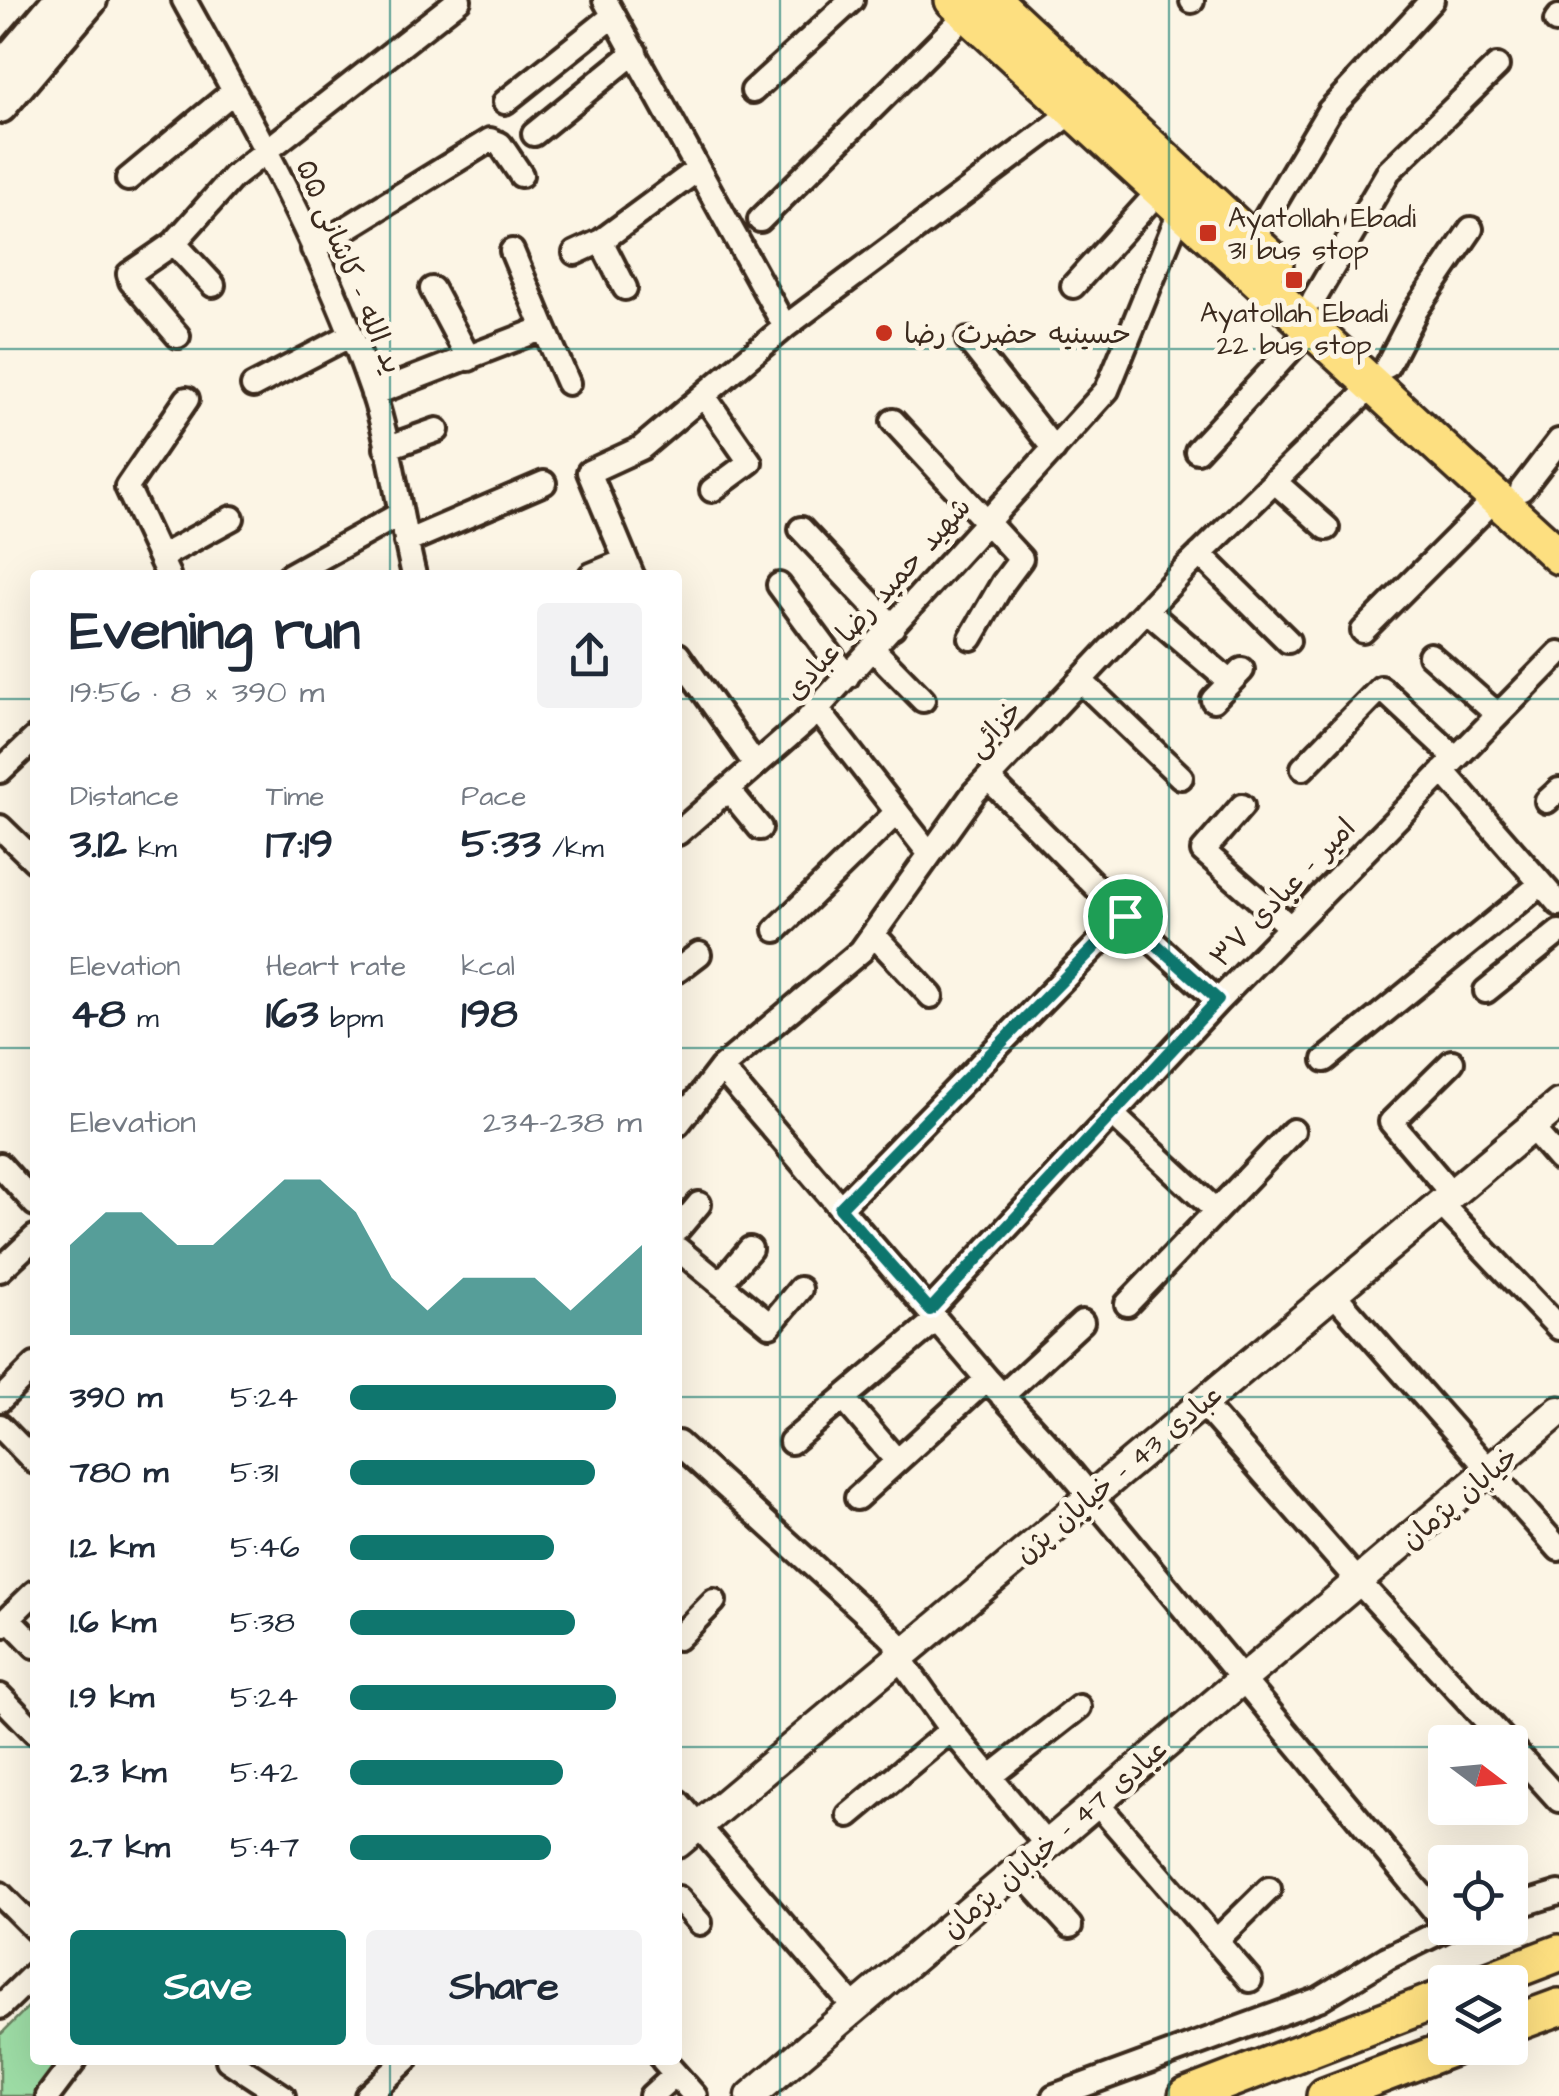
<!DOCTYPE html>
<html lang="en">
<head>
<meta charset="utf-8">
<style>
	:root { --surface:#fff; --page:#f2f2f3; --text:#1f2937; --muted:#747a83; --accent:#0f766e }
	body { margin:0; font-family:"Architects Daughter","Playpen Sans Arabic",sans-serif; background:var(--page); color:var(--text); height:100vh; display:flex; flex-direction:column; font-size:38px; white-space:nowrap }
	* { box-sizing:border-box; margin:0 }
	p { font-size:32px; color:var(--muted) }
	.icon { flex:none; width:55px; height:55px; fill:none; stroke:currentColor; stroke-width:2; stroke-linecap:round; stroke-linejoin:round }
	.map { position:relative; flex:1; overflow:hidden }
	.side { position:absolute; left:30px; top:570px; width:652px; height:1495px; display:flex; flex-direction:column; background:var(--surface); border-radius:10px; box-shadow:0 10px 40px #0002 }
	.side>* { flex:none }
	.needle { width:65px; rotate:106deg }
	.fabs { position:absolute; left:1428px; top:1725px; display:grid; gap:20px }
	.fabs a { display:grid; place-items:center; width:100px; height:100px; border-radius:10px; background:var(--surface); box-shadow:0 10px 40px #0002; font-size:50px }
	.pin { position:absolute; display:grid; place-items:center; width:85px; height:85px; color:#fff; margin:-42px; border:5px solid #fff; border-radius:50%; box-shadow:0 2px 10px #0007 }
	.round { display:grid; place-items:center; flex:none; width:105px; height:105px; border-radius:10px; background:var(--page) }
	.overview { display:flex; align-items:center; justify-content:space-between; height:170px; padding:0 40px }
	h1 { font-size:55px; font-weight:700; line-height:75px }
	.metrics { display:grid; grid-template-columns:repeat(3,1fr); gap:15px; height:170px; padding:10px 40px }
	.metrics div { display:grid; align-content:center }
	.metrics b { font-size:42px; font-weight:700 }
	.metrics small { font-size:28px; font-weight:400 }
	.metrics p { font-size:28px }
	.chart { height:280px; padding:20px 40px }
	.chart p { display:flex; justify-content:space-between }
	.chart svg { width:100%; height:180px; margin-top:10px; fill:var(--accent); opacity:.7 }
	.button { display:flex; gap:20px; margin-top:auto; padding:20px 40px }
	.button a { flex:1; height:115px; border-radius:10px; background:var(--accent); color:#fff; font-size:40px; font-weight:700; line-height:115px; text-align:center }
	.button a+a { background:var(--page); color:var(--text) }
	ul { padding:0 40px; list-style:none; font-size:32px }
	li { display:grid; grid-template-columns:160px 120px 1fr; align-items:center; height:75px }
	li i { height:25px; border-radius:12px; background:var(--accent) }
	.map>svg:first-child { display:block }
	.green { fill:#9ddca5; stroke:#6c8362; stroke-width:2.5 }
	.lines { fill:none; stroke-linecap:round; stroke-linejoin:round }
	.minor-casing { stroke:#3b2a1e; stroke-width:30 }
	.tertiary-casing { stroke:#3b2a1e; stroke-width:35 }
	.secondary-casing { stroke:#3b2a1e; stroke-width:40 }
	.primary-casing { stroke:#3b2a1e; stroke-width:42 }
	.minor { stroke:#fcf5e5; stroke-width:22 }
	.tertiary { stroke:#fcf5e5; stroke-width:28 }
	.secondary { stroke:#fcf5e5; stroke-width:32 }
	.primary { stroke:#fddf80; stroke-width:35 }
	.route-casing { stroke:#fff; stroke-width:20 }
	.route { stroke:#0f766e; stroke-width:12 }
	.grid { fill:none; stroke:#0f766e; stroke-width:2.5; stroke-opacity:0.55 }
	.poi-dot { fill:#c8321e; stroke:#fcf5e5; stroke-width:4 }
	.labels { text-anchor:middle; stroke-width:10; stroke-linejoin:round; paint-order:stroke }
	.poi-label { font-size:28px; fill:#3b2a1e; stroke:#fcf5e5; text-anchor:start }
	.street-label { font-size:28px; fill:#3b2a1e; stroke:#fcf5e5 }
</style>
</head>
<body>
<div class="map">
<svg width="1559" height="2096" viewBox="0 0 1559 2096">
	<rect width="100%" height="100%" fill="#fcf5e5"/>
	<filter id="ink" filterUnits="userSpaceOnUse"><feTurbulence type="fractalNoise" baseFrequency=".01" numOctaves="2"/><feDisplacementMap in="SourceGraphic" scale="20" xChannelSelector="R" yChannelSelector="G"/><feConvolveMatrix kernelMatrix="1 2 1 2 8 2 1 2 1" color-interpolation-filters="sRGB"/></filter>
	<g filter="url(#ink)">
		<path class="green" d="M 35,2000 L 35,2060 L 64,2060 L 36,2096 L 0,2096 L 0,2035 Z"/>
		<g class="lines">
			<g class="minor-casing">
				<path id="minor" d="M 184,0 C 254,126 325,253 372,390 C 392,449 399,514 414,575
					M 605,0 L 785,327
					M 1192,0 L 1192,1
					M 1556,21 L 1559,17
					M 753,91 L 852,0
					M 505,102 L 613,16
					M 534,134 L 635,52
					M 128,179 L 234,91
					M 760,220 L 968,13
					M 601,241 L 625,288
					M 1252,241 L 1329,111 L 1432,0
					M 174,243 L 213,285
					M 313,249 L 490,140 L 500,144 L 521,175
					M 575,253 L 601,241 L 697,170
					M 1073,286 L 1160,190
					M 432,289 L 469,359
					M 1314,299 L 1389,171 L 1497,66
					M 544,328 L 568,383
					M 178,336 L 131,281 L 129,274 L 174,243 L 233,177 L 459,0
					M 968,340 L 1054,449
					M 1387,366 L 1416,310 L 1471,229
					M 253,386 L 351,335
					M 373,394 L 544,328 L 512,251
					M 704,396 L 750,462 L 712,490
					M 893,421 L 1021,559 L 1003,583 L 971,638
					M 386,448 L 437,430
					M 1197,451 L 1311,328
					M 1274,481 L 1327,528
					M 1522,489 L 1559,441
					M 801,529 L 893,627
					M 406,542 L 544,483
					M 1200,554 L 1288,641
					M 161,557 L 232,518
					M 168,575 L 127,487 L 187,399
					M 290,575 L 400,514
					M 591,575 L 625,561
					M 632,575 L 589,472 L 641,448 L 785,327 L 1074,111
					M 779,585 L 847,677
					M 1146,610 L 1230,682
					M 1363,631 L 1496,498
					M 873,649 L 923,700
					M 678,655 L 755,764
					M 1430,655 L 1498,715
					M 1080,680 L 1181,777
					M 1213,700 L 1242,670
					M 817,709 L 929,853
					M 1303,768 L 1381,688 L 1456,758
					M 0,771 L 35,738
					M 1443,771 L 1559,904
					M 988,778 L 1125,916 L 1218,1001
					M 728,789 L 760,828
					M 1547,801 L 1559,790
					M 1242,806 L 1203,851 L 1290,927
					M 0,827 L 35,861
					M 678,833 L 805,722 L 1107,390 L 1181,209
					M 776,930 L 897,812
					M 875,936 L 931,996
					M 678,970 L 699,954
					M 1486,991 L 1559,932
					M 1325,1060 L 1541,884
					M 721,1068 L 987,1379 L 1049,1446 L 1445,1923
					M 1113,1115 L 1215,1210
					M 678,1124 L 721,1068 L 861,951 L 974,793 L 1187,567 L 1373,385
					M 1531,1127 L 1559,1159
					M 0,1165 L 35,1204
					M 1452,1194 L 1391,1122 L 1452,1062
					M 1440,1203 L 1559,1328
					M 840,1208 L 1125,916
					M 678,1229 L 699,1204
					M 678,1249 L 770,1325 L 800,1289
					M 0,1270 L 35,1237
					M 720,1284 L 750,1249
					M 1333,1293 L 1559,1549
					M 1127,1304 L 1293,1131
					M 930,1310 L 1218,1001 L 1559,653
					M 1002,1396 L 1082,1322
					M 843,1398 L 897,1461
					M 0,1400 L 35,1365
					M 1202,1403 L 1358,1581 L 1506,1742
					M 0,1426 L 35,1462
					M 791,1442 L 936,1320
					M 678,1443 L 885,1631 L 895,1641 L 899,1657 L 951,1730 L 1046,1844
					M 857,1498 L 987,1379
					M 8,1618 L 35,1646
					M 0,1626 L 35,1592
					M 678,1638 L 714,1601
					M 0,1696 L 35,1732
					M 1510,1746 L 1559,1800
					M 990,1777 L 1079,1707
					M 1095,1801 L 1250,1980
					M 678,1802 L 855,2008
					M 849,1815 L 951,1730
					M 1018,1869 L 1070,1926
					M 0,1894 L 35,1929
					M 678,1898 L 700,1923
					M 1510,1908 L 1559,1893
					M 1216,1941 L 1269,1889
					M 0,2007 L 35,1973
					M 228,2060 L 283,2096
					M 663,2060 L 695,2096
					M 48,2096 L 75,2060
					M 367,2096 L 406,2060
					M 651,2096 L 675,2074
					M 1054,2096 L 1319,1999 L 1387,1958 L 1448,1928"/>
			</g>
			<g class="tertiary-casing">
				<path id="tertiary" d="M 678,1843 L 1559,1104
					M 751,2096 L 1559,1411"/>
			</g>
			<g class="secondary-casing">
				<path id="secondary" d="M 0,71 L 60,0
					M 0,106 L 90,0"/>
			</g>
			<g class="primary-casing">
				<path id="primary" d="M 953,0 L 1559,556
					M 993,0 L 1275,262
					M 1483,1982 L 1559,1953
					M 1510,2025 L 1559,2007
					M 1187,2096 L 1445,1997
					M 1325,2096 L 1452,2048"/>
			</g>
			<use href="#minor" class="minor"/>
			<use href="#tertiary" class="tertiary"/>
			<use href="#secondary" class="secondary"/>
			<use href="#primary" class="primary"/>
		</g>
	</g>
	<g class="lines" filter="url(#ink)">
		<g class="route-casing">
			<path id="route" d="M 1125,916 L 1218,1000 L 930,1310 L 840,1208 Z"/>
		</g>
		<use href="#route" class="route"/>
	</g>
	<path class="grid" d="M 390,0 L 390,575M 780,0 L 780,2096M 1169,0 L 1169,2096M 0,349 L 1559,349M 0,699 L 35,699M 678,699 L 1559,699M 0,1048 L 35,1048M 678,1048 L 1559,1048M 0,1397 L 35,1397M 678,1397 L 1559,1397M 0,1747 L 35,1747M 678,1747 L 1445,1747M 1510,1747 L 1559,1747M 390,2060 L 390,2096"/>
	<g class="poi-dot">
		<rect x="1198" y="223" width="20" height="20" rx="5"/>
		<rect x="1284" y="270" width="20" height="20" rx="5"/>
		<circle cx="884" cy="333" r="10"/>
	</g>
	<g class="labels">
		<g class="poi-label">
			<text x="1228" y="227">Ayatollah Ebadi<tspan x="1228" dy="32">31 bus stop</tspan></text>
			<text x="1294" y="322" text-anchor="middle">Ayatollah Ebadi<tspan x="1294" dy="32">22 bus stop</tspan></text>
			<text x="904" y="343">حسینیه حضرت رضا</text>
		</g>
		<g class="street-label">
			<text transform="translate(350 266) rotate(67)" y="10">ید الله - کاشانی ۵۵</text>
			<text transform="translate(877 598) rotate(-48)" y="10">شهید حمید رضا عبادی</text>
			<text transform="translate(994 728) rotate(-47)" y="10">خزائی</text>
			<text transform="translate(1282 892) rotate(-46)" y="10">امیر - عبادی ۳۷</text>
			<text transform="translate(1118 1473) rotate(-40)" y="10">عبادی 43 - خیابان پژن</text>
			<text transform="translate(1459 1497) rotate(-40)" y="10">خیابان پژمان</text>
			<text transform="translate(1054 1838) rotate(-41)" y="10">عبادی 47 - خیابان پژمان</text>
		</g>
	</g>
</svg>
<div class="fabs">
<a><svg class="needle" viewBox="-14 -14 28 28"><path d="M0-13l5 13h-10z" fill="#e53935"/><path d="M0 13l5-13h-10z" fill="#747a83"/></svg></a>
<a><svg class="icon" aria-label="locate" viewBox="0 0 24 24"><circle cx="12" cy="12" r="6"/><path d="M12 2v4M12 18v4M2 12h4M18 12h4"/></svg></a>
<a><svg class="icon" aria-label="layers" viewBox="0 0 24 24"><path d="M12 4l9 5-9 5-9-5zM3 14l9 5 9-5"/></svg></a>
</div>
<div class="pin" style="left:1125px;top:916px;background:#1e9e55"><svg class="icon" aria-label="arrive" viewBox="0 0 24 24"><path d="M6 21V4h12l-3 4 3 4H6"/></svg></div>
<section class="side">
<div class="overview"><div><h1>Evening run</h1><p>19:56 · 8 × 390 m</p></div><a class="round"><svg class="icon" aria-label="share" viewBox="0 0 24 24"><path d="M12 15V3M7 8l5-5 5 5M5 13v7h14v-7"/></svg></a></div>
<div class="metrics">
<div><p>Distance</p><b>3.12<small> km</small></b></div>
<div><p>Time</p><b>17:19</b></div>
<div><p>Pace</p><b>5:33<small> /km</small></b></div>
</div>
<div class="metrics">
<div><p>Elevation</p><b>48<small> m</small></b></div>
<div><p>Heart rate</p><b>163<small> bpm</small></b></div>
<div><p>kcal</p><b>198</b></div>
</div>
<div class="chart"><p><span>Elevation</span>234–238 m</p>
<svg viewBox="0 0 160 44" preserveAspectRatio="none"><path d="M0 44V22L10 14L20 14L30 22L40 22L50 14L60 6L70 6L80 14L90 30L100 38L110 30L120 30L130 30L140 38L150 30L160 22V44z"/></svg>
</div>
<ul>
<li><b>390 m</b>5:24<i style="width:91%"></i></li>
<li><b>780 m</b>5:31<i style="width:84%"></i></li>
<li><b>1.2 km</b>5:46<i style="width:70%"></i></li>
<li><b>1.6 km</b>5:38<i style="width:77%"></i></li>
<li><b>1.9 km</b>5:24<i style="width:91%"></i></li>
<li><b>2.3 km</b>5:42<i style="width:73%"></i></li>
<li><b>2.7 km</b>5:47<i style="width:69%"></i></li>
</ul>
<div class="button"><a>Save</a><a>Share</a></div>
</section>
</div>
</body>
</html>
